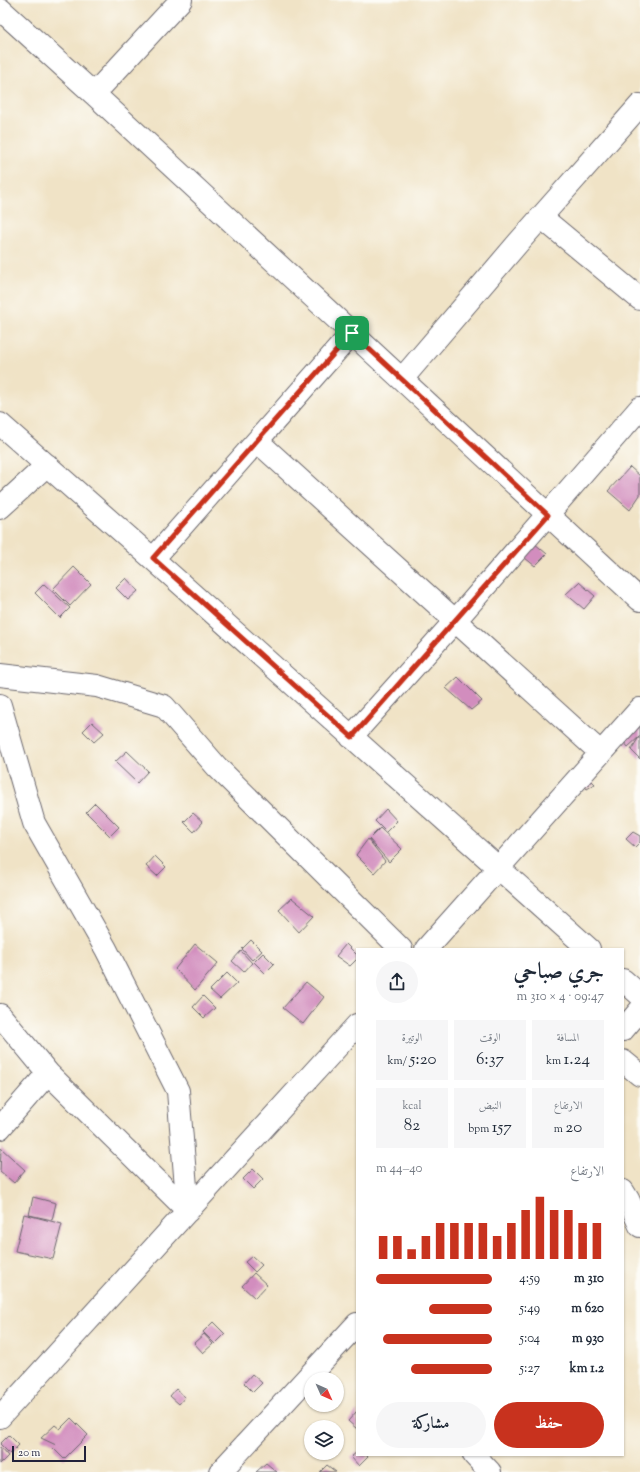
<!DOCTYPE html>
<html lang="ar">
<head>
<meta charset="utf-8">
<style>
	:root { --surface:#fff; --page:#f6f6f7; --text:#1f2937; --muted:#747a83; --accent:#c8321e }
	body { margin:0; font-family:"Sorts Mill Goudy",Amiri,serif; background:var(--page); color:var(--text); direction:rtl; height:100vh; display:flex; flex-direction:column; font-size:15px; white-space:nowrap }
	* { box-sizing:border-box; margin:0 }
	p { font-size:13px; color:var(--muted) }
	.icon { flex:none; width:22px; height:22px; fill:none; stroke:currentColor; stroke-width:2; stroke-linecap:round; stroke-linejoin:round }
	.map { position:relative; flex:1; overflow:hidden; direction:ltr }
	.side { position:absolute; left:356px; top:948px; width:268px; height:508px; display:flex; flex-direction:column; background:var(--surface); border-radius:0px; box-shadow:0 1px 3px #0004; direction:rtl }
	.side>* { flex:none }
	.needle { width:26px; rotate:135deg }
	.buttons { position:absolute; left:304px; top:1372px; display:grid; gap:8px }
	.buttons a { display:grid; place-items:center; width:40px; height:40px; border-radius:50%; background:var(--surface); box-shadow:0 1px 3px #0004; font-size:20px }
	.scale { position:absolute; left:12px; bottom:10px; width:74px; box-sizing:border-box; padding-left:4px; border:2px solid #22223b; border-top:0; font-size:11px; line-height:14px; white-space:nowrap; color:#22223b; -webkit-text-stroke:3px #fdfcf7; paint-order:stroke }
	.pin { position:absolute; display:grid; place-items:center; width:34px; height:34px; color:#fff; margin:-17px; border-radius:8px; box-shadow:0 2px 6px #0006 }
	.round { display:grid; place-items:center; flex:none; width:42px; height:42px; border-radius:21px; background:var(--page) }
	.head { display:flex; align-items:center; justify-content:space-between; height:68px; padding:0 20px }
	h1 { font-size:22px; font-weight:600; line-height:30px }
	.figures { display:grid; grid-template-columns:repeat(3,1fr); gap:6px; height:68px; padding:4px 20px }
	.figures div { display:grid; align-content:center; border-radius:0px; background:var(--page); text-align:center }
	.figures b { font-size:17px; font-weight:600 }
	.figures small { font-size:11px; font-weight:400 }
	.figures p { font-size:11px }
	.chart { height:112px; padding:8px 20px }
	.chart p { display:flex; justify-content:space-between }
	.chart svg { width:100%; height:72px; margin-top:4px; stroke:var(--accent); stroke-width:6 }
	.action { display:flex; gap:8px; margin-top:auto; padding:8px 20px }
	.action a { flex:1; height:46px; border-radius:24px; background:var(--accent); color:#fff; font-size:16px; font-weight:600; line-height:46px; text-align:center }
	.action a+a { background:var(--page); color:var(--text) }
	ul { padding:0 20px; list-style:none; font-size:13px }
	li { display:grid; grid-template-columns:64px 48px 1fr; align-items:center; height:30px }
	li i { height:10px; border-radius:5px; background:var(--accent) }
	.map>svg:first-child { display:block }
	.building { fill:#d28dbe }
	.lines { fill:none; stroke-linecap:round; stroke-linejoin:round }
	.minor-casing { stroke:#6a666c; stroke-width:24 }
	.minor { stroke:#fff; stroke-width:22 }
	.route-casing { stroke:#fff; stroke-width:8 }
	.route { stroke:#c8321e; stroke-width:5 }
</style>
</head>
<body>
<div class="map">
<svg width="640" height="1472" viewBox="0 0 640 1472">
	<rect width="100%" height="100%" fill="#fdfcf7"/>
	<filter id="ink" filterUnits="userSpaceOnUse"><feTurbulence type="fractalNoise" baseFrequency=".025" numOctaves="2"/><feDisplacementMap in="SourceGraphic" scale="8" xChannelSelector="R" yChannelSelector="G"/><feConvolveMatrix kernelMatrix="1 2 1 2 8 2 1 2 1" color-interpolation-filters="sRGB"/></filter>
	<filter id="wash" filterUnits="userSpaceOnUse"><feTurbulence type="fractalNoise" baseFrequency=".012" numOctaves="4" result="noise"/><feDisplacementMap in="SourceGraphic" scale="16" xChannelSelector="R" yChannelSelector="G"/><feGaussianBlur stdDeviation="0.9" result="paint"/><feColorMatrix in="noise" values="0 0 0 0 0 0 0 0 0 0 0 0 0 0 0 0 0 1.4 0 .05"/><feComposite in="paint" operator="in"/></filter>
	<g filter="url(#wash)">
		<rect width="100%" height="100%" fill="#f0e3c6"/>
		<g id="blocks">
			<path class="building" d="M 630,467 L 640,476 L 640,495 L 630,510 L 608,491 Z
				M 528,538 L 547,554 L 535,566 L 520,554 Z
				M 74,567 L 91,584 L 70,606 L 53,589 Z
				M 126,578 L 138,591 L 128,600 L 116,588 Z
				M 579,582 L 595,596 L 584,609 L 566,594 Z
				M 44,584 L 70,608 L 60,618 L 35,593 Z
				M 458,677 L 482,701 L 471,710 L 446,688 Z
				M 640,719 L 640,736 L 639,737 L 640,739 L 640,759 L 631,750 L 639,737 L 628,747 L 620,737 Z
				M 92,722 L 104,733 L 94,742 L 83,731 Z
				M 127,751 L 148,771 L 137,783 L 115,762 Z
				M 588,777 L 595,784 L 587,789 L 581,782 Z
				M 95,803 L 119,827 L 110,836 L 86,812 Z
				M 386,809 L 397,821 L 386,832 L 375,821 Z
				M 193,813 L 203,822 L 194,832 L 184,822 Z
				M 380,828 L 402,849 L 389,862 L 369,839 Z
				M 633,832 L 640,836 L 640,842 L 635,847 L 626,839 Z
				M 368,839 L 385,861 L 374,873 L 356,855 Z
				M 155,856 L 166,867 L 157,876 L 146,866 Z
				M 292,898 L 314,916 L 299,932 L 279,910 Z
				M 251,940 L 262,951 L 252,960 L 242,949 Z
				M 195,944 L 218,963 L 195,990 L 175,969 Z
				M 346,944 L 357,955 L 357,959 L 350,966 L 336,956 Z
				M 241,951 L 252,963 L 244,972 L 232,961 Z
				M 263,953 L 274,964 L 265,973 L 254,962 Z
				M 227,973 L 237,983 L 220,999 L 210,990 Z
				M 306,982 L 324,997 L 303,1024 L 283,1008 Z
				M 203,996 L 215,1008 L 204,1018 L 193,1007 Z
				M 1,1148 L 25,1170 L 14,1183 L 0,1171 Z
				M 253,1169 L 263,1179 L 253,1189 L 243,1179 Z
				M 33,1197 L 56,1203 L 52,1220 L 29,1215 Z
				M 24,1214 L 62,1224 L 53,1259 L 15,1251 Z
				M 252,1256 L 262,1265 L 255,1272 L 245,1262 Z
				M 254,1273 L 267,1285 L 255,1298 L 242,1286 Z
				M 213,1322 L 225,1334 L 215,1344 L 203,1332 Z
				M 204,1334 L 213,1344 L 203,1353 L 194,1343 Z
				M 252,1374 L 262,1383 L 253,1392 L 244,1383 Z
				M 176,1389 L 185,1397 L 179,1404 L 170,1396 Z
				M 357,1411 L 357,1429 L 348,1421 Z
				M 71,1418 L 88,1435 L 64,1459 L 53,1448 L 56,1445 L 41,1438 L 55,1425 L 60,1429 Z
				M 9,1435 L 19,1445 L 10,1454 L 0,1444 Z
				M 0,1447 L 8,1456 L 0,1464 Z
				M 357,1452 L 357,1455 L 366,1455 L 368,1457 L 359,1466 L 351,1457 Z
				M 266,1463 L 277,1472 L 256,1472 Z
				M 327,1465 L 336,1472 L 320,1472 Z"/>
		</g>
	</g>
	<g filter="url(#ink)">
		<use href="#blocks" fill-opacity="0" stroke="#6a666c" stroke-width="1"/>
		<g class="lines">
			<g class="minor-casing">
				<path id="minor" d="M 0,9 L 94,94 L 640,600
					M 94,94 L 181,0
					M 541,217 L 640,299
					M 402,379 L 518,243 L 640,105
					M 0,424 L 153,559 L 589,949
					M 257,441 L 601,753
					M 0,508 L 47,465
					M 153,559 L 352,333
					M 0,675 L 97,686 L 164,706 L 217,767 L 401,949
					M 0,705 L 34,823 L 106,949 L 178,1091 L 188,1211
					M 351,737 L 455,621 L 640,408
					M 426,949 L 640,709
					M 623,980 L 640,995
					M 0,1015 L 48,1073
					M 623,1030 L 640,1010
					M 623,1061 L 640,1075
					M 0,1128 L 48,1073 L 188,1211
					M 623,1191 L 628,1199 L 640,1226
					M 0,1417 L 357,1025
					M 474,1455 L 490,1472
					M 220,1472 L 357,1324"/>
			</g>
			<use href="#minor" class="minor"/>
		</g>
	</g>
	<g class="lines" filter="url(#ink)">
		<g class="route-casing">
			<path id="route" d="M 352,333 L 548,515 L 352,737 L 153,558 Z"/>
		</g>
		<use href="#route" class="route"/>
	</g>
</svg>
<div class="buttons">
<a><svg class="needle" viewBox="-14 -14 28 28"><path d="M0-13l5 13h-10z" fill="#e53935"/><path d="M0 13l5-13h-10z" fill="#747a83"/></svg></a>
<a><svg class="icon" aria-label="layers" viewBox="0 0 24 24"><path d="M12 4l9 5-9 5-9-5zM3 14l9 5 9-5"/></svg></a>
</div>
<div class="scale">20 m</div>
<div class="pin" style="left:352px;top:333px;background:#1e9e55"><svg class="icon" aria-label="arrive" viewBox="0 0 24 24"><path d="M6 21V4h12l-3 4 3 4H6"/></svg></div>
<section class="side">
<div class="head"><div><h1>جري صباحي</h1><p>09:47 · 4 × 310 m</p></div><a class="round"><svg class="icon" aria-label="share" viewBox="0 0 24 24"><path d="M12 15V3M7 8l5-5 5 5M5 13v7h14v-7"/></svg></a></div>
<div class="figures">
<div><p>المسافة</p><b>1.24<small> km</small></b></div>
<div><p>الوقت</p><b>6:37</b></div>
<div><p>الوتيرة</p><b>5:20<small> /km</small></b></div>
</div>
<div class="figures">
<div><p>الارتفاع</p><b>20<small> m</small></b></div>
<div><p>النبض</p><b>157<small> bpm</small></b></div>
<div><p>kcal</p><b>82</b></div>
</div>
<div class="chart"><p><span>الارتفاع</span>40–44 m</p>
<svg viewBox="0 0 160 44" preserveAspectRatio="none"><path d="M5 44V30M15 44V30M25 44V38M35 44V30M45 44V22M55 44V22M65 44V22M75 44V22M85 44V30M95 44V22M105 44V14M115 44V6M125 44V14M135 44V14M145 44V22M155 44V22"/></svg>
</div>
<ul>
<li><b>310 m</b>4:59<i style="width:100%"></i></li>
<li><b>620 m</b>5:49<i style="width:54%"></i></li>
<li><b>930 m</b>5:04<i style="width:94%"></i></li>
<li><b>1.2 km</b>5:27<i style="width:70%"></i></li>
</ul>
<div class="action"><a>حفظ</a><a>مشاركة</a></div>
</section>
</div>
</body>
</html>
